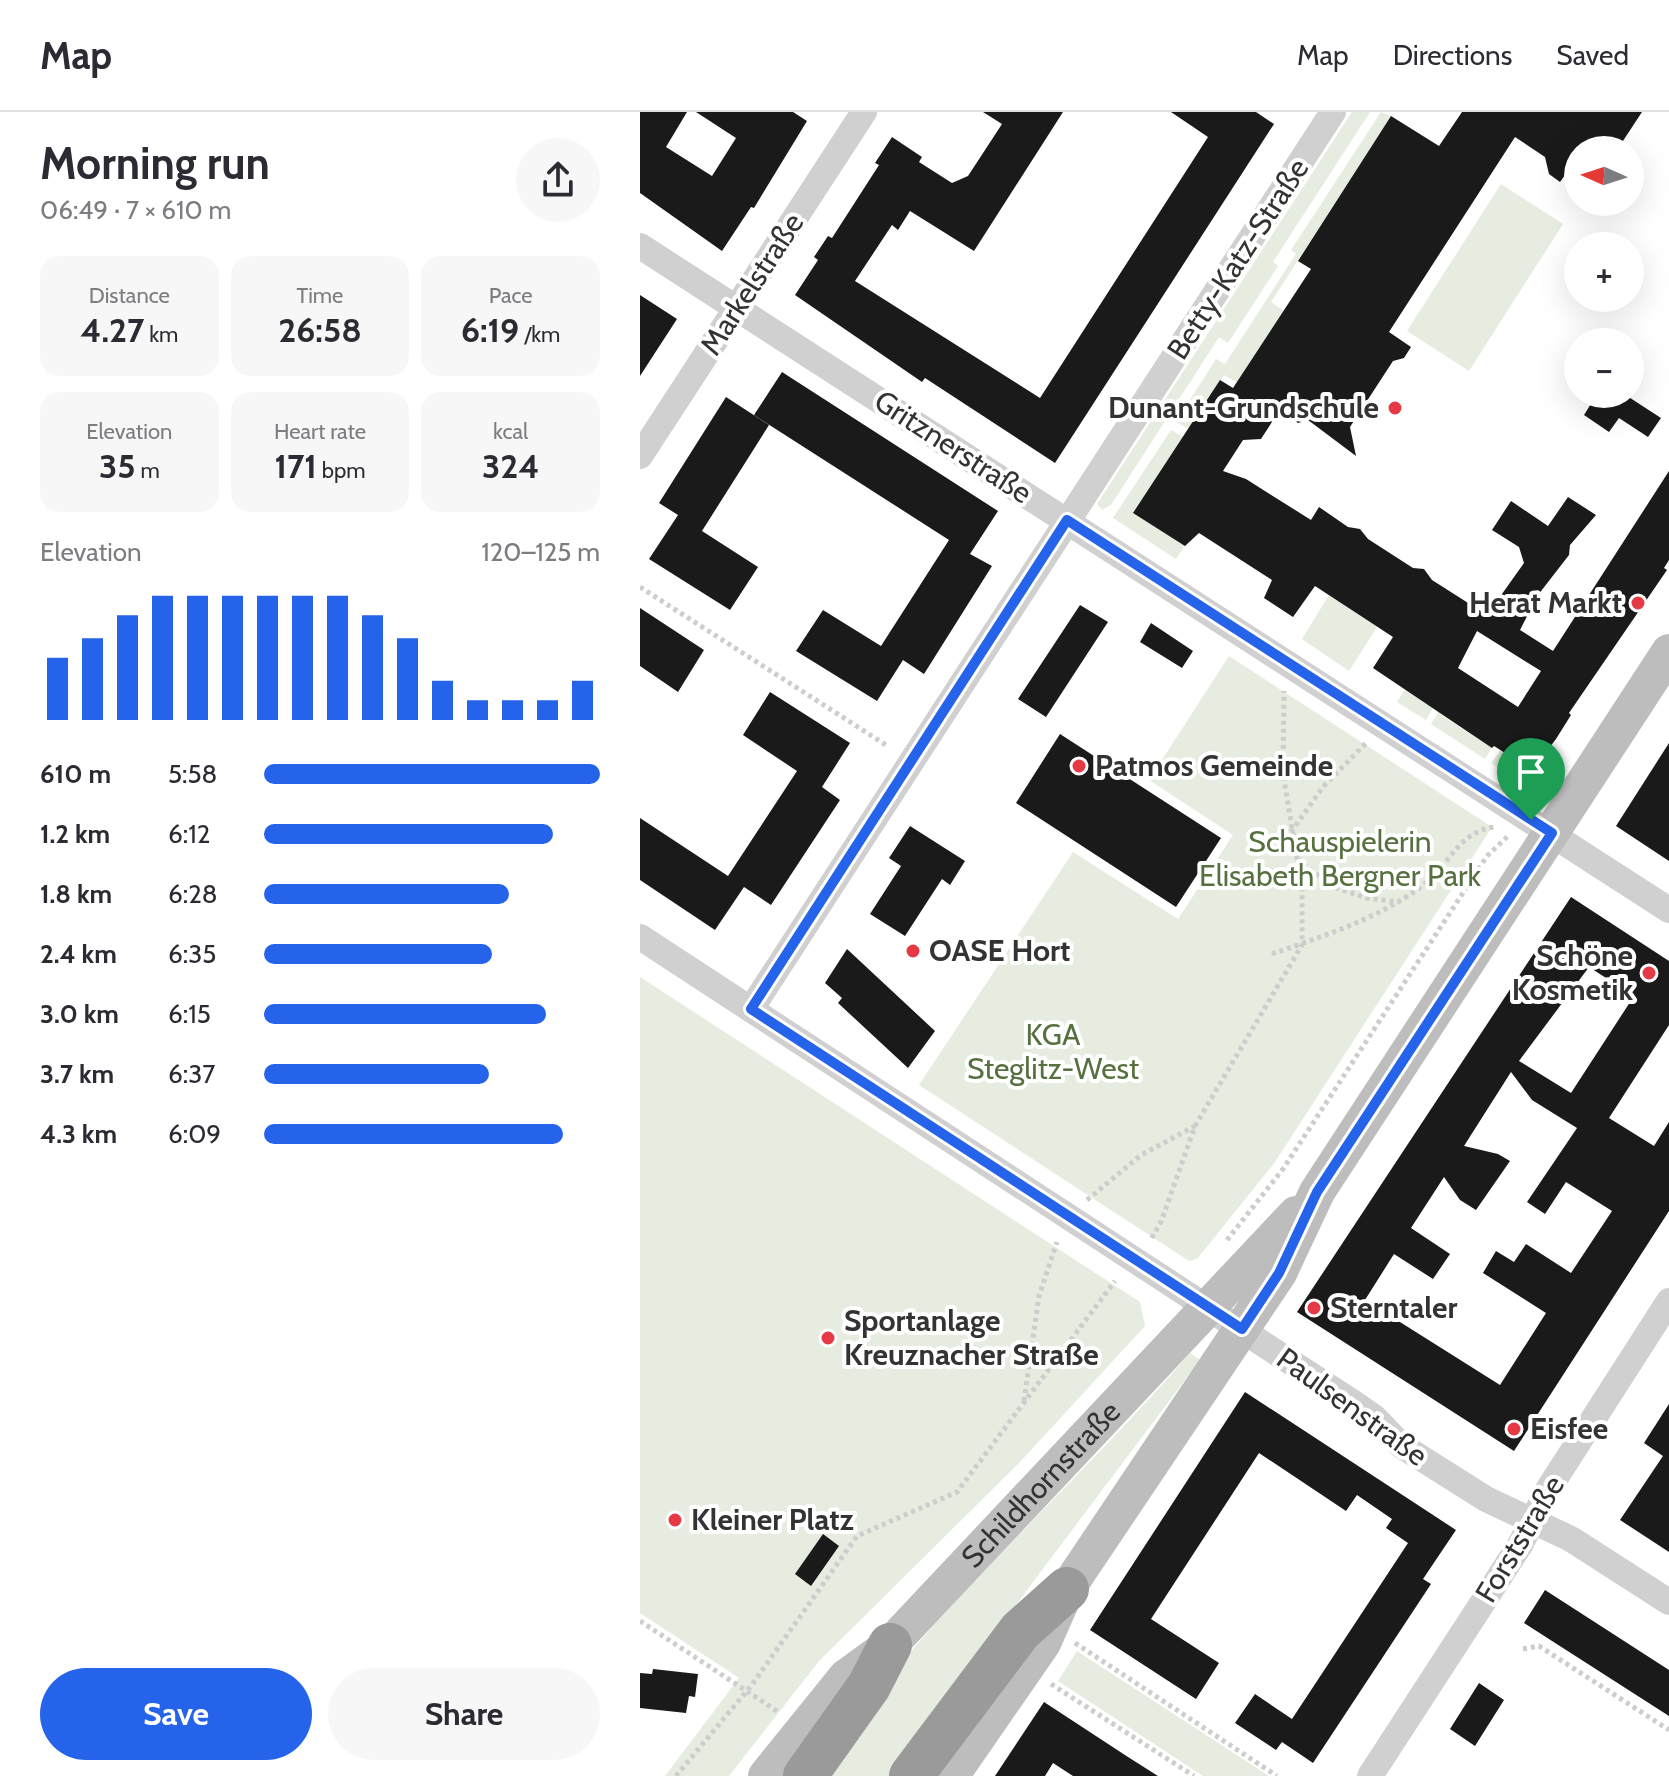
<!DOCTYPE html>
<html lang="en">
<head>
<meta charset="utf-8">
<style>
	:root { --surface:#fff; --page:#f7f7f7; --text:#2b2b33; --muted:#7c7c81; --line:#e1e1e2; --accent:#2563eb }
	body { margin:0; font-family:Cabin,sans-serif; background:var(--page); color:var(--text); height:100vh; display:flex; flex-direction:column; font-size:30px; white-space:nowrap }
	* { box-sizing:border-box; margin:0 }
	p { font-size:26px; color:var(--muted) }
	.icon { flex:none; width:44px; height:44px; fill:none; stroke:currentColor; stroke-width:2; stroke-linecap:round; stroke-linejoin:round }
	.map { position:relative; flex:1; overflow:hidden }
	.panel { display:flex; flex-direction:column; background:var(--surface); width:640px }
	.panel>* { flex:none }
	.needle { width:52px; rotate:273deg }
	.tools { position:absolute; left:924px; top:24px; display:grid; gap:16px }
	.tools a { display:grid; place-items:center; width:80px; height:80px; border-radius:50%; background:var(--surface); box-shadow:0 8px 32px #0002; font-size:40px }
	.pin { position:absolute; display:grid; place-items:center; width:68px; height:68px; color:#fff; margin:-82px -34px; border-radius:50% 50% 50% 0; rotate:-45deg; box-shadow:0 0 8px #0007 }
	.pin .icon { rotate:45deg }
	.round { display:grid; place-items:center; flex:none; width:84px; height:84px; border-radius:42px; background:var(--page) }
	.headline { display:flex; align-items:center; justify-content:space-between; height:136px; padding:0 40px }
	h1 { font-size:44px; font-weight:800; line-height:60px }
	.stats { display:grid; grid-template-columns:repeat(3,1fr); gap:12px; height:136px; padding:8px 40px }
	.stats div { display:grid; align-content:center; border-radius:20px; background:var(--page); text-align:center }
	.stats b { font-size:34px; font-weight:800 }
	.stats small { font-size:22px; font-weight:400 }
	.stats p { font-size:22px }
	.chart { height:224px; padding:16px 40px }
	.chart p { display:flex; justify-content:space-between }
	.chart svg { width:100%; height:144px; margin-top:8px; stroke:var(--accent); stroke-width:6 }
	.button { display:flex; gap:16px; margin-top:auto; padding:16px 40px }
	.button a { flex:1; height:92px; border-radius:48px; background:var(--accent); color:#fff; font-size:32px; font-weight:800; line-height:92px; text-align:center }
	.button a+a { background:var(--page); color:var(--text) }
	ul { padding:0 40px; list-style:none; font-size:26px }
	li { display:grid; grid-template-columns:128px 96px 1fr; align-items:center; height:60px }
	li i { height:20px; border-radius:10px; background:var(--accent) }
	header { display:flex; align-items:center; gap:48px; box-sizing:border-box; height:112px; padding:0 40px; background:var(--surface); border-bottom:2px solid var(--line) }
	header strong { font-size:38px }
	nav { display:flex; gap:44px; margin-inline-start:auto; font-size:28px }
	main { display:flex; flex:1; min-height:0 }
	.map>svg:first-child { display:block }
	.green { fill:#e6ecdf }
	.building { fill:#1a1a1a; fill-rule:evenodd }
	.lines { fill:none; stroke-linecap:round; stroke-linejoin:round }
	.path { stroke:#cdcdcd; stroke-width:5; stroke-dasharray:4 4; stroke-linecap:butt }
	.minor { stroke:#d0d0d0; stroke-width:26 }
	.secondary { stroke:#bdbdbd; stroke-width:36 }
	.motorway { stroke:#9a9a9a; stroke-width:44 }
	.route-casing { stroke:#fff; stroke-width:16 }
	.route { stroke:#2563eb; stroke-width:10 }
	.poi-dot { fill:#e63946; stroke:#fff; stroke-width:3 }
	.labels { text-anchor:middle; stroke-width:8; stroke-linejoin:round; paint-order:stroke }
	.street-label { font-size:30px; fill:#333; stroke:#fff }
	.poi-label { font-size:30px; font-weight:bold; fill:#333; stroke:#fff; text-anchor:start }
	.park-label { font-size:30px; fill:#56703f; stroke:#fff }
</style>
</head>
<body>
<header>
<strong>Map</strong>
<nav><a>Map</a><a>Directions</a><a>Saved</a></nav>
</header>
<main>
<section class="panel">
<div class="headline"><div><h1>Morning run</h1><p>06:49 · 7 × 610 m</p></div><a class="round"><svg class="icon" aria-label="share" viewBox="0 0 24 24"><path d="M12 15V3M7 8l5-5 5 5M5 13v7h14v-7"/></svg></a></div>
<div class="stats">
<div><p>Distance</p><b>4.27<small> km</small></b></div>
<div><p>Time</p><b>26:58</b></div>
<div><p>Pace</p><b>6:19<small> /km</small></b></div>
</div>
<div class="stats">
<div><p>Elevation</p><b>35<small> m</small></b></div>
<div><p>Heart rate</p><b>171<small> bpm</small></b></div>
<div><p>kcal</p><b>324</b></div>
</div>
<div class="chart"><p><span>Elevation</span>120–125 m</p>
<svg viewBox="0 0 160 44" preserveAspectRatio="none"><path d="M5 44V25M15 44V19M25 44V12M35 44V6M45 44V6M55 44V6M65 44V6M75 44V6M85 44V6M95 44V12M105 44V19M115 44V32M125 44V38M135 44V38M145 44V38M155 44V32"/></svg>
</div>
<ul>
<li><b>610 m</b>5:58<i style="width:100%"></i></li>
<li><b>1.2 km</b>6:12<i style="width:86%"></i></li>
<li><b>1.8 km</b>6:28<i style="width:73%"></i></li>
<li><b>2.4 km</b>6:35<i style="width:68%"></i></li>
<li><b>3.0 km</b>6:15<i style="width:84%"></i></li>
<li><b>3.7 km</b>6:37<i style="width:67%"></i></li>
<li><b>4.3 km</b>6:09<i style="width:89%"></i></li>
</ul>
<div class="button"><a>Save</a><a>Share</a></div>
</section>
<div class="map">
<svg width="1029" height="1664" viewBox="0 0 1029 1664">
	<rect width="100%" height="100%" fill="#fff"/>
	<path class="green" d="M 712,0 L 730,0 L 633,150 L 638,154 L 588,231 L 579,225 L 471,393 L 462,398 L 457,392 Z
		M 741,0 L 751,4 L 631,190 L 644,199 L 598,271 L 584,263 L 549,317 L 536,310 L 576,247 L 585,252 L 656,142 L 651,138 Z
		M 861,72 L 923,112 L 829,259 L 767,219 Z
		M 531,318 L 543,325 L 495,402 L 545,433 L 536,447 L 473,406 Z
		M 689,483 L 737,515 L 709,559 L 662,527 Z
		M 589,544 L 852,715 L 635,1050 L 557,1147 L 549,1149 L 279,973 L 433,740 L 538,807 L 593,723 L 509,668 Z
		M 766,576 L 784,591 L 794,594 L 786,608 L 757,590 Z
		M 800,598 L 801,603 L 852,636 L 845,647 L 791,612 Z
		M 861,638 L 892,659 L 884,673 L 851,651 Z
		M 0,865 L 500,1190 L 505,1214 L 379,1351 L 179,1549 L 89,1664 L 25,1664 L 99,1566 L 0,1501 Z
		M 550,1241 L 560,1248 L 384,1482 L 257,1664 L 177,1664 C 214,1613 250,1562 292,1515 C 376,1422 468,1336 550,1241 Z
		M 437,1539 L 629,1664 L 563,1664 L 418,1569 Z"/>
	<path class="building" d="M 0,0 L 47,0 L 26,35 L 72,64 L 96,26 L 56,0 L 153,0 L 167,9 L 114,96 L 111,95 L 82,139 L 0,81 Z
		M 343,0 L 423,0 L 334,139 L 270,99 L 258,118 L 252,113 L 215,169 L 400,286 L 568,25 L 531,0 L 616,0 L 634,12 L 415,351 L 285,266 L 282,270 L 155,183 L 178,148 L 174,145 L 188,124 L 192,126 L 239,53 L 235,51 L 252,25 L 282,45 L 279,50 L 312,71 L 328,64 L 362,12 Z
		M 822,0 L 1002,0 L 977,38 L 938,38 L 938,45 L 920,70 L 909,62 L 905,45 L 875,25 L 749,220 L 771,235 L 764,246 L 753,249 L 710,315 L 716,344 L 668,308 L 658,311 L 639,299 L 621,327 L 603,328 L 583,359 L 606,367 L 671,408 L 679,395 L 708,415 L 720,417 L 728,427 L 773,456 L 784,457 L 792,468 L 847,503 L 884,451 L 879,435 L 852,418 L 871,389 L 908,414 L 928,385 L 956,403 L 930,433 L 929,443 L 898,483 L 880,518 L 913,539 L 1029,359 L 1029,448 L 1024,456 L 1027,458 L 929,601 L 931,603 L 916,627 L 892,658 L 854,634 L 852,636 L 733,556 L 753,525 L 675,474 L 653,505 L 624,486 L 632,468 L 559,421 L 545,434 L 493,401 L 580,268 L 593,276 L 671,157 L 658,149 L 751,4 L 799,34 ZM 837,519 L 901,559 L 878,595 L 818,556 Z
		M 0,183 L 37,207 L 0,264 Z
		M 142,260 L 358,399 L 330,442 L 352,454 L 284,562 L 263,548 L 237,589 L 156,539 L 183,498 L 241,534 L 309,428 L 114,303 Z
		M 957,282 L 984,282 L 1021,306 L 1008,325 L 979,306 L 969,320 L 944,303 Z
		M 86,285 L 129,313 L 62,419 L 118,455 L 90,498 L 9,447 L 38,403 L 19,391 Z
		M 440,493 L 468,510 L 406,605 L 378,587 Z
		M 0,496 L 64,538 L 38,580 L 0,554 Z
		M 511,511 L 553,539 L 542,556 L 500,530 Z
		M 130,580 L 210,631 L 182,675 L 200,688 L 131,793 L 104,775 L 75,818 L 0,768 L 0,706 L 88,764 L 157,659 L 103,623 Z
		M 420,622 L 581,726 L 536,795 L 376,691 Z
		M 1029,631 L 1029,749 L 976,714 Z
		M 270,714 L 325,749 L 310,773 L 302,767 L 265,824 L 230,802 L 261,754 L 249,746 Z
		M 931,785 L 1029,849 L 1029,913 L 969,1006 L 1014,1034 L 1029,1010 L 1029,1099 L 874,1339 L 657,1200 ZM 949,855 L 994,884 L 931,981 L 879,949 ZM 871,960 L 892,988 L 937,1016 L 887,1090 L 905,1102 L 926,1070 L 972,1099 L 931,1161 L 886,1132 L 874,1150 L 856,1139 L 843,1161 L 906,1201 L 860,1273 L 725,1188 L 754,1142 L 793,1167 L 810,1142 L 771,1116 L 804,1065 L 820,1088 L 836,1098 L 870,1049 L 858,1042 L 824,1034 Z
		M 207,837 L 295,919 L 268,956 L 198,891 L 202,886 L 185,871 Z
		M 605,1280 L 816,1418 L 783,1467 L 791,1472 L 673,1651 L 642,1630 L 636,1638 L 595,1611 L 615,1582 L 652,1607 L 768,1431 L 746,1416 L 752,1407 L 717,1383 L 706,1399 L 619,1341 L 511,1507 L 579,1551 L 556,1587 L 450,1518 Z
		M 1029,1292 L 1029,1440 L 980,1408 L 1023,1344 L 1004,1331 Z
		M 183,1422 L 199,1434 L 171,1474 L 155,1462 Z
		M 905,1478 L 1029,1558 L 1029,1604 L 884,1511 Z
		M 13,1557 L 58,1562 L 55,1585 L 49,1584 L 46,1601 L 0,1596 L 0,1561 L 12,1562 Z
		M 839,1571 L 864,1588 L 835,1634 L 810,1617 Z
		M 404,1590 L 488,1645 L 518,1664 L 433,1664 L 413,1651 L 405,1664 L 355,1664 Z"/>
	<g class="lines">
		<path class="path" d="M 0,475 L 246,633
			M 651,720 L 683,675 L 727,630
			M 657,747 L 693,775 L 727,786 L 758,790
			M 632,842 C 683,824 738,807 782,774 C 810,753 819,718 856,715
			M 555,1014 L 662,833 L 662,775 L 643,662 L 644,579
			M 447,1088 L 501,1043 L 555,1014 L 521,1110 L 510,1129
			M 587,1128 L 643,1057 L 847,744 L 869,723
			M 384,1289 L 399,1184 L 417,1130
			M 0,1509 L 140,1601
			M 435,1531 L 637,1664
			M 883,1537 L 899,1534 L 1029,1618
			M 411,1572 L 554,1664
			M 36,1664 L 111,1574 L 217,1424 L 317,1380 L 475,1169"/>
		<path class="minor" d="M 0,134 L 1029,798
			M 0,344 L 224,0
			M 0,825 L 715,1292 L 735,1306 L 762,1334 L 846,1387 L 931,1427 L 1029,1490
			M 111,897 L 693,0
			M 730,1664 L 880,1433 L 909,1376 L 1029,1189"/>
		<g class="secondary">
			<path id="s1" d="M 126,1664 L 206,1565 L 250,1533 L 656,1102"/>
			<path d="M 311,1664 L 403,1531 L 427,1477 L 639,1161 L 677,1080 L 1029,540"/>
		</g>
		<path class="motorway" d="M 165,1664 L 229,1574 L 250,1533
			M 271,1664 L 380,1519 L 427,1477"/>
	</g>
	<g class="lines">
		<g class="route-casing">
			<path id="route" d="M 427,408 L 912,721 L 677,1080 L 639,1161 L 602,1217 L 111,897 Z"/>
		</g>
		<use href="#route" class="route"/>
	</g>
	<g class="poi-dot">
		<circle cx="755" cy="296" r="8"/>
		<circle cx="998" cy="491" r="8"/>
		<circle cx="439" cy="654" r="8"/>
		<circle cx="273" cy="839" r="8"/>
		<circle cx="1009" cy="861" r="8"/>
		<circle cx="674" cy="1196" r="8"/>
		<circle cx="188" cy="1226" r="8"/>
		<circle cx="874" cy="1317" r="8"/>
		<circle cx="35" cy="1408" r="8"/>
	</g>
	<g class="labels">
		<g class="street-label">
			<text transform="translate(598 147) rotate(-57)" y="10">Betty-Katz-Straße</text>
			<text transform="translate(112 172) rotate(-57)" y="10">Markelstraße</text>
			<text transform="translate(313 335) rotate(33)" y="10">Gritznerstraße</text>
			<text transform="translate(712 1295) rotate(36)" y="10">Paulsenstraße</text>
			<text dy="10" stroke="none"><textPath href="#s1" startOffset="402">Schildhornstraße</textPath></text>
			<text transform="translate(880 1427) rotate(-59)" y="10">Forststraße</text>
		</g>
		<g class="poi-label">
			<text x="739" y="306" text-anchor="end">Dunant-Grundschule</text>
			<text x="982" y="501" text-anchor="end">Herat Markt</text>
			<text x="455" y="664">Patmos Gemeinde</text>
			<text x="289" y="849">OASE Hort</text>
			<text x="993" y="854" text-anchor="end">Schöne<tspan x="993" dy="34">Kosmetik</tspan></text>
			<text x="690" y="1206">Sterntaler</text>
			<text x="204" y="1219">Sportanlage<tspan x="204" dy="34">Kreuznacher Straße</tspan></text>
			<text x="890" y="1327">Eisfee</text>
			<text x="51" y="1418">Kleiner Platz</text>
		</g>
		<g class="park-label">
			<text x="700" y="740">Schauspielerin<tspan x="700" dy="34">Elisabeth Bergner Park</tspan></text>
			<text x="413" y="933">KGA<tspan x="413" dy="34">Steglitz-West</tspan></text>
		</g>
	</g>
</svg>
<div class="tools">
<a><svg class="needle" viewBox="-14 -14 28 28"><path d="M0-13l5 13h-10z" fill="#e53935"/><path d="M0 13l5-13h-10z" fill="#7c7c81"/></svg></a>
<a>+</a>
<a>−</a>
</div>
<div class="pin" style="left:891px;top:708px;background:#1e9e55"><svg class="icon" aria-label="arrive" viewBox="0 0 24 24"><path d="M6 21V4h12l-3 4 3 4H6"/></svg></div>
</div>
</main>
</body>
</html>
